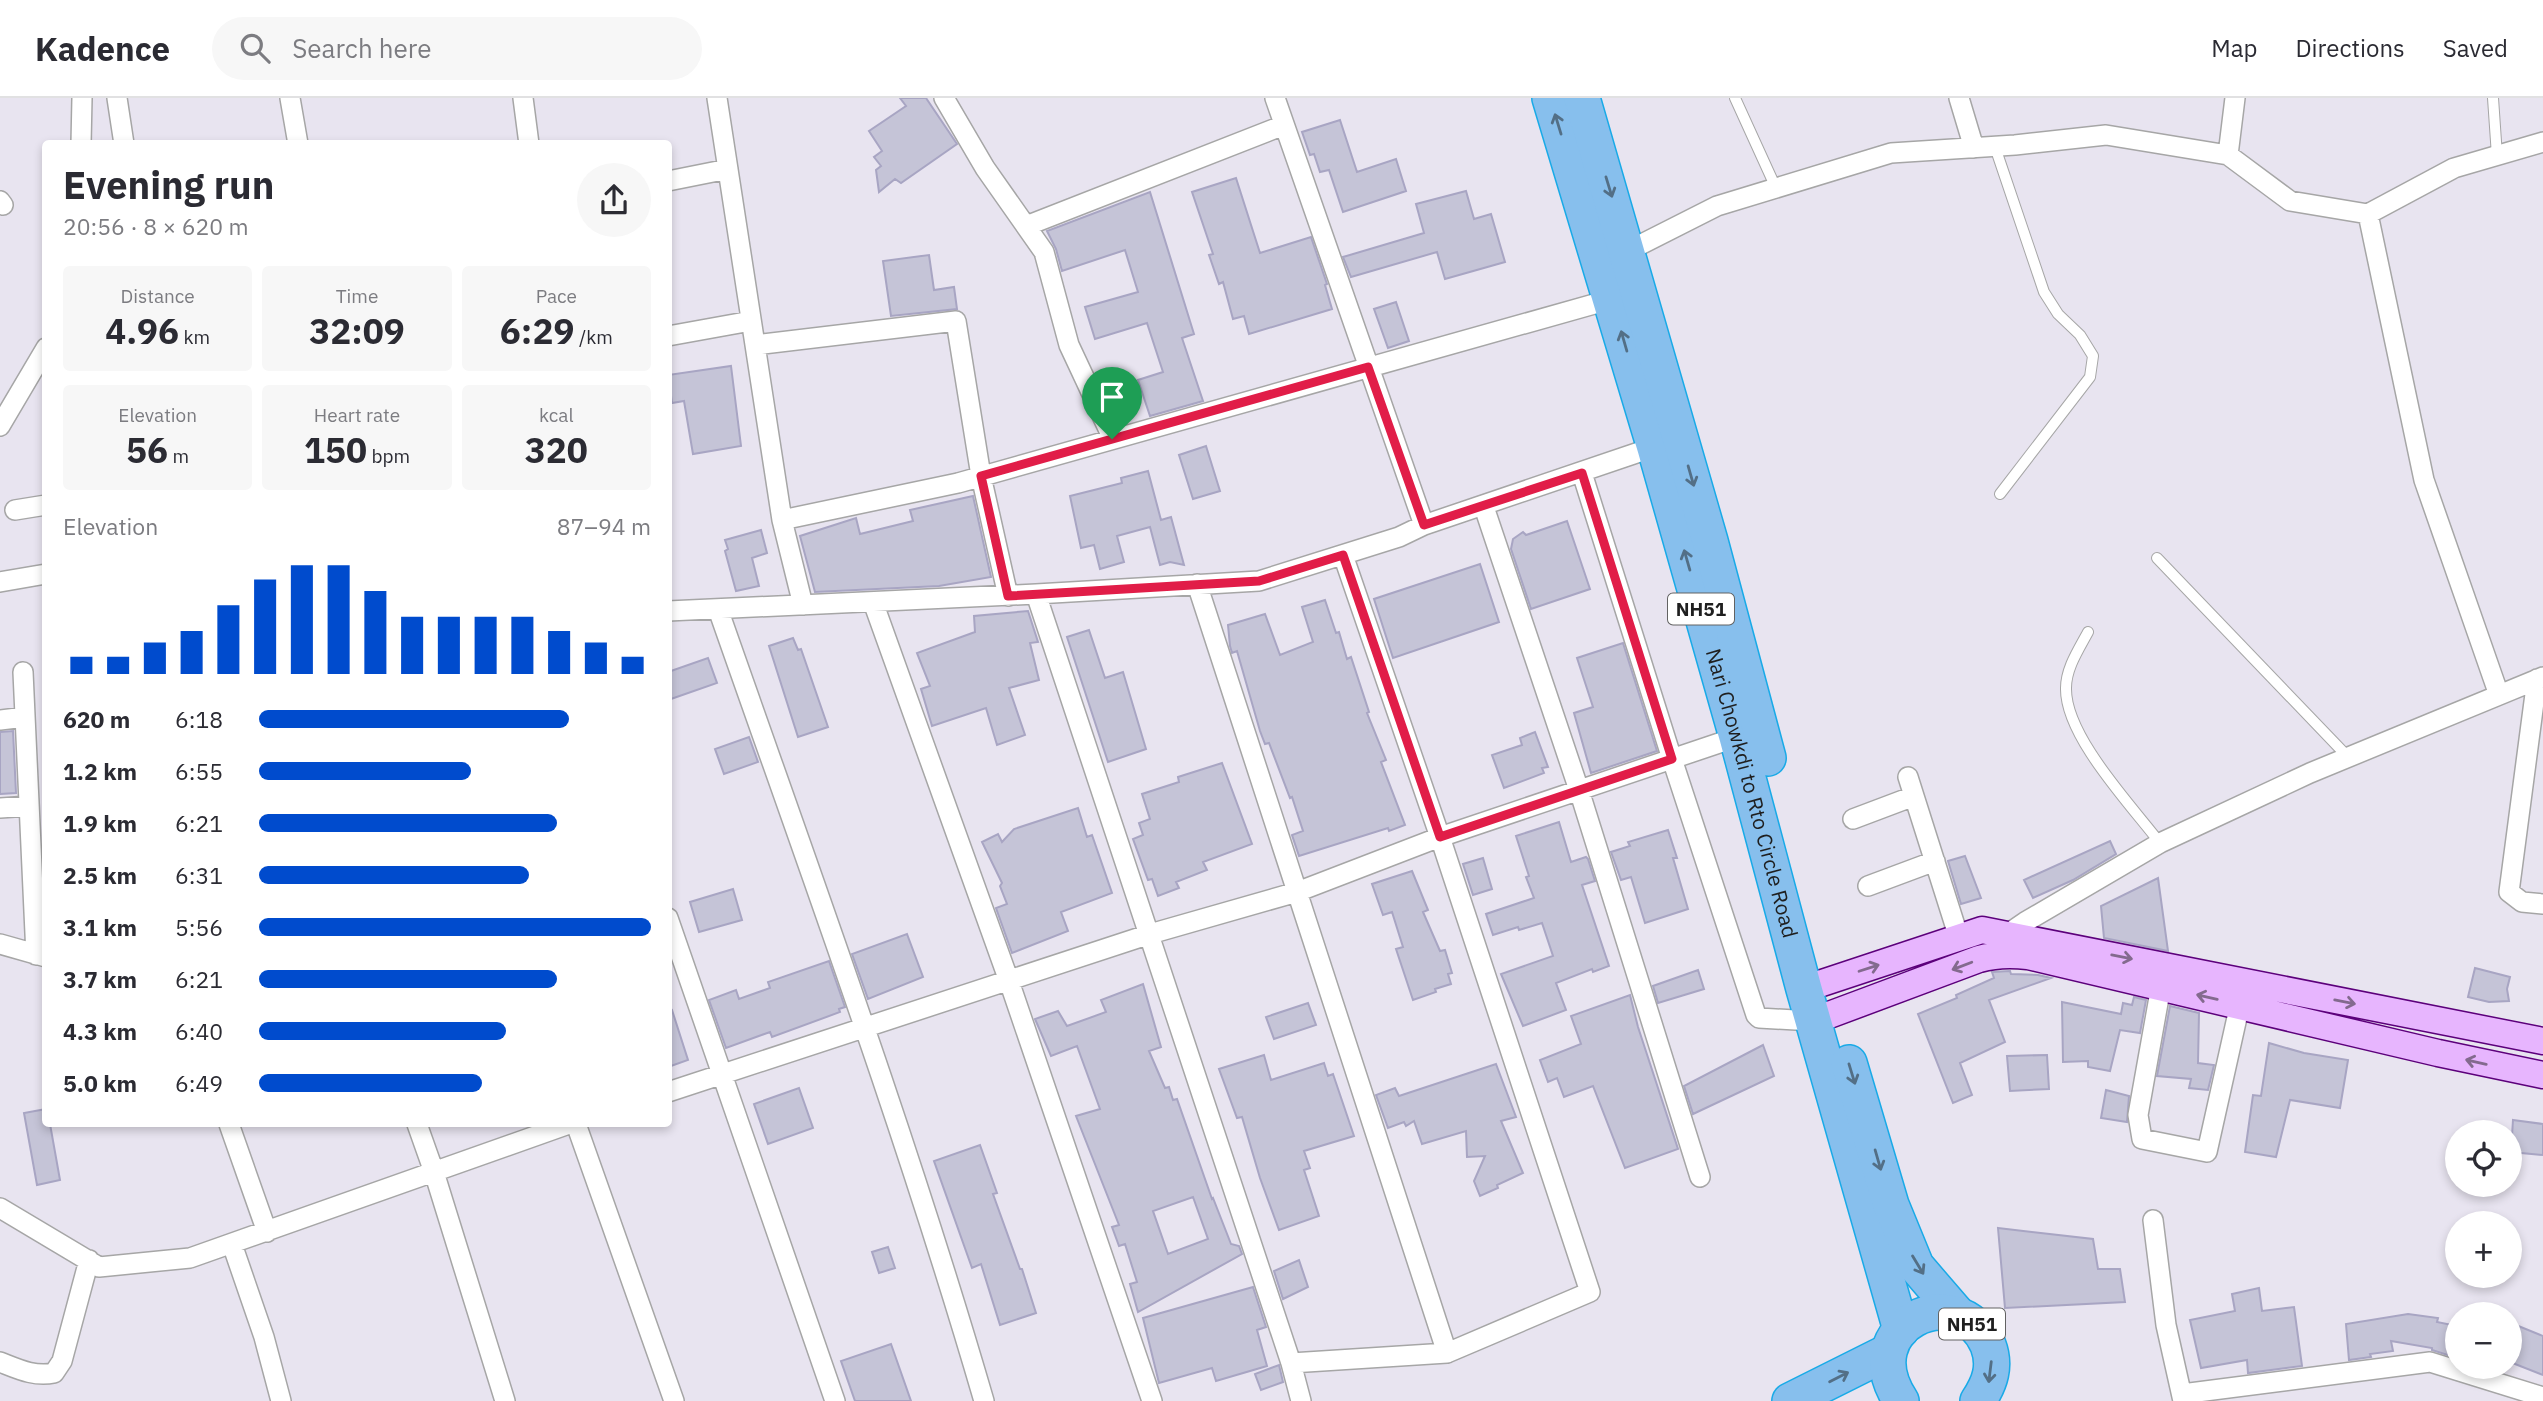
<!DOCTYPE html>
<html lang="en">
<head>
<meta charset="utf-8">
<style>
	:root { --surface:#fff; --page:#f7f7f7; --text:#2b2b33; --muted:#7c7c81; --line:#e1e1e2; --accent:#004bcd }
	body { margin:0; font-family:"IBM Plex Sans",sans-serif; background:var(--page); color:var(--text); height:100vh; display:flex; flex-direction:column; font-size:26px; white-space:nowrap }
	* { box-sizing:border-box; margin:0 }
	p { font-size:23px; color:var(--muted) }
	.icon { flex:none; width:38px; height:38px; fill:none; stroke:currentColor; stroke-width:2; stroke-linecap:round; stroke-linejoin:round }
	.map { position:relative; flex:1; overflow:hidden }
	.sheet { position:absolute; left:42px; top:42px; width:630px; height:987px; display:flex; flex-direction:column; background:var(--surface); border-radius:7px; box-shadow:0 4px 10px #0003 }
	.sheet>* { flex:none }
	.tools { position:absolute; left:2445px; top:1022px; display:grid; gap:14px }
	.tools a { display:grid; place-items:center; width:77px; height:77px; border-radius:50%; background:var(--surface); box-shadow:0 4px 10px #0003; font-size:35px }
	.pin { position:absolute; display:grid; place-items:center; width:60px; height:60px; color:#fff; margin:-72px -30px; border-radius:50% 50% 50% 0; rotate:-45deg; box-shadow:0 0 7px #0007 }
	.pin .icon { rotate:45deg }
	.round { display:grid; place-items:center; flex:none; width:74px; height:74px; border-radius:37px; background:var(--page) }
	.head { display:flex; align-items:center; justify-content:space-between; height:119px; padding:0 21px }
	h1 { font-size:38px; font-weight:700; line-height:52px }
	.stats { display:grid; grid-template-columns:repeat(3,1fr); gap:10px; height:119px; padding:7px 21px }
	.stats div { display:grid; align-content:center; border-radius:7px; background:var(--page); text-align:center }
	.stats b { font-size:35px; font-weight:700 }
	.stats small { font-size:19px; font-weight:400 }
	.stats p { font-size:19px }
	.chart { height:196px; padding:14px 21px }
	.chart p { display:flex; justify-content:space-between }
	.chart svg { width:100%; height:126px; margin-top:7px; stroke:var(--accent); stroke-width:6 }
	ul { padding:0 21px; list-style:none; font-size:23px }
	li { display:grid; grid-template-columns:112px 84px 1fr; align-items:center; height:52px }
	li i { height:18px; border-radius:9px; background:var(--accent) }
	header { display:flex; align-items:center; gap:42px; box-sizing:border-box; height:98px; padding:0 35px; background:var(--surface); border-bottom:2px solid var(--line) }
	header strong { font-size:33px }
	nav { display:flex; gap:38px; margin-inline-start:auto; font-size:24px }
	.search { width:490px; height:63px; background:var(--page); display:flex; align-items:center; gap:18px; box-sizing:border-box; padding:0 24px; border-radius:38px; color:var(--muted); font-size:26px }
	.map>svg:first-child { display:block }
	.building { fill:#c5c4d7; stroke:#a8a5c3; stroke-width:2; fill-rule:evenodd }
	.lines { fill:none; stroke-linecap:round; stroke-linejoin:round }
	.lane-casing { stroke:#a6a6a6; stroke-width:12 }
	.street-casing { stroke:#a6a6a6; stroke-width:22 }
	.secondary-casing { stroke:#5c007b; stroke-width:29 }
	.highway-casing { stroke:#19aae7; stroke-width:38 }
	.lane { stroke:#fff; stroke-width:10 }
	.street { stroke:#fff; stroke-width:19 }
	.secondary { stroke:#e7b5fe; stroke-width:26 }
	.highway { stroke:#87bfed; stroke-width:35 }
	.oneway { stroke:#536f86 }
	.oneway2 { stroke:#836a8e }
	.route-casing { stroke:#fff; stroke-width:14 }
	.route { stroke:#e11d48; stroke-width:9 }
	.labels { text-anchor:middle; stroke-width:5; stroke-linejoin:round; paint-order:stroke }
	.shield { fill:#fff; stroke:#626262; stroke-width:2 }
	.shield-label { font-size:19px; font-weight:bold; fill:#1f1f1f }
	.street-label { font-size:21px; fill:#1f1f1f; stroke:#fff }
</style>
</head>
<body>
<header>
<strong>Kadence</strong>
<div class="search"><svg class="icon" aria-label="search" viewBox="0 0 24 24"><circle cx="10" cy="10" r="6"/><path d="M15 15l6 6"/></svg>Search here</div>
<nav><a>Map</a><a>Directions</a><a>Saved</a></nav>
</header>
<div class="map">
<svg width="2543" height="1303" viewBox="0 0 2543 1303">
	<rect width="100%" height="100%" fill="#e8e4f0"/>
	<path class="building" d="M 900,0 L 926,0 L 957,46 L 901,85 L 895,81 L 879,94 L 876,72 L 881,68 L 874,59 L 882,53 L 869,33 L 906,8 Z
		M 1340,22 L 1357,74 L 1396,61 L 1406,93 L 1343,114 L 1329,72 L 1320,74 L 1314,56 L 1310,57 L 1302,34 Z
		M 1236,80 L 1260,155 L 1311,139 L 1327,186 L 1325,187 L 1332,211 L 1249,236 L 1244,218 L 1233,221 L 1223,184 L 1219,186 L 1209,157 L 1213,156 L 1192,94 Z
		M 1466,93 L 1474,121 L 1491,116 L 1505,164 L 1445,181 L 1437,154 L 1351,179 L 1343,159 L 1424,135 L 1416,106 Z
		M 1150,94 L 1194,236 L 1182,240 L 1203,303 L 1150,318 L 1138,282 L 1163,274 L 1147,225 L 1095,241 L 1085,209 L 1138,194 L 1125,152 L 1062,173 L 1056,151 L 1047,133 Z
		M 929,157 L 934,192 L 954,189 L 957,211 L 891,218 L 883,163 Z
		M 1396,204 L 1409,243 L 1388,250 L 1374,211 Z
		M 731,268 L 741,348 L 693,356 L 684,303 L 672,305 L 668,277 Z
		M 1206,348 L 1220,393 L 1193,401 L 1179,357 Z
		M 1148,373 L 1161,422 L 1171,419 L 1184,467 L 1170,464 L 1160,467 L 1150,429 L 1117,438 L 1124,464 L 1100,471 L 1094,447 L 1081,450 L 1070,398 L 1122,385 L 1121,380 Z
		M 973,398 L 991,479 L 939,488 L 815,494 L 800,438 L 856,420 L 860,436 L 913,423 L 910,412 Z
		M 1567,423 L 1590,491 L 1531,511 L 1511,451 L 1513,441 L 1523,434 L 1526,437 Z
		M 761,432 L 767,455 L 752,460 L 759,488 L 736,493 L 725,453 L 728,451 L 725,442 Z
		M 1480,466 L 1499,524 L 1393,560 L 1374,501 Z
		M 1325,502 L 1336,535 L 1339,534 L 1347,561 L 1351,559 L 1369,614 L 1367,615 L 1386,662 L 1381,664 L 1405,727 L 1389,733 L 1388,730 L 1299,758 L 1292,737 L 1303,733 L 1292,699 L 1290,700 L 1269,645 L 1265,646 L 1260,633 L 1237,553 L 1232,555 L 1230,548 L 1228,527 L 1265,516 L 1280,557 L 1313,544 L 1302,509 Z
		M 1028,513 L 1038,544 L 1030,545 L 1039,582 L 1009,590 L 1025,637 L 997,647 L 986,610 L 932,628 L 921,591 L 930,588 L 917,555 L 975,534 L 974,518 Z
		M 1089,532 L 1105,580 L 1123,574 L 1146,651 L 1108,664 L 1067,539 Z
		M 793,540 L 798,552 L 801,551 L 828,629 L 798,639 L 769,548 Z
		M 1623,545 L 1657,653 L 1591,675 L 1574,615 L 1593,609 L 1577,560 Z
		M 708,560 L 717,585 L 668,602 L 668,574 Z
		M 13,633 L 16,695 L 0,696 L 0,634 Z
		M 1535,634 L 1548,669 L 1542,670 L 1544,675 L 1504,690 L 1492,657 L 1522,647 L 1520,640 Z
		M 749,639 L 758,664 L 724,676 L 715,651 Z
		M 1222,665 L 1252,746 L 1203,764 L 1207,772 L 1176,784 L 1179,790 L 1158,798 L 1152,781 L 1148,782 L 1133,741 L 1143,737 L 1139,725 L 1150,721 L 1142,696 L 1179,684 L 1178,679 Z
		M 1078,710 L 1087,739 L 1092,737 L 1112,795 L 1061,814 L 1068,833 L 1012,855 L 996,810 L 1007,806 L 1000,788 L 1002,785 L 982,744 L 998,736 L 1002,744 L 1014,731 Z
		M 1559,724 L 1571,764 L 1586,759 L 1588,761 L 1595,783 L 1582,787 L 1609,868 L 1593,874 L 1592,871 L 1556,885 L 1566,912 L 1523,928 L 1501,876 L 1553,858 L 1542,825 L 1519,832 L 1518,829 L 1493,837 L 1486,816 L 1534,800 L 1526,779 L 1529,778 L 1516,738 Z
		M 1668,732 L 1677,760 L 1673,760 L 1688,811 L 1645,825 L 1631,779 L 1621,782 L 1611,754 L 1630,748 L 1628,744 Z
		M 2110,743 L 2116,756 L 2073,782 L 2033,800 L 2024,782 Z
		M 1965,758 L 1981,800 L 1961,806 L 1948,763 Z
		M 1483,760 L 1492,791 L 1473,797 L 1463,766 Z
		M 1412,773 L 1428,812 L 1423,814 L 1440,853 L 1445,852 L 1452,875 L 1448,876 L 1451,886 L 1435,891 L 1436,894 L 1413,902 L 1396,851 L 1403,849 L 1392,814 L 1383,817 L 1372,786 Z
		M 2158,780 L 2168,853 L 2104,840 L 2101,808 Z
		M 733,791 L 742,822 L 699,834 L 690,804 Z
		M 907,836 L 923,879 L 868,901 L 852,856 Z
		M 829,863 L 845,909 L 839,911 L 840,914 L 772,939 L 770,934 L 726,950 L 709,902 L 736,892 L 739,901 L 770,890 L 768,884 Z
		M 2475,870 L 2510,879 L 2507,891 L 2509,903 L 2489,904 L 2468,899 Z
		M 1698,872 L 1704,891 L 1658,905 L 1653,888 Z
		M 2010,873 L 2011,876 L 2038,877 L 2051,880 L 1989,902 L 2005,944 L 1960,965 L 1972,997 L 1953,1005 L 1918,916 L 1957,900 L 1956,897 L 1994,880 L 1992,874 Z
		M 1143,886 L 1161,949 L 1149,953 L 1165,990 L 1169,989 L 1173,1002 L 1177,1001 L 1212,1101 L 1213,1100 L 1231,1146 L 1239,1148 L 1242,1156 L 1138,1214 L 1130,1186 L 1137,1184 L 1125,1146 L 1119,1148 L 1112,1129 L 1119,1127 L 1076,1018 L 1100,1011 L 1077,948 L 1051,958 L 1035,921 L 1058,913 L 1067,928 L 1106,914 L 1101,902 ZM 1193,1099 L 1208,1141 L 1168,1156 L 1153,1113 Z
		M 1630,897 L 1638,929 L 1678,1051 L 1625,1070 L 1593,988 L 1564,999 L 1557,980 L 1548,984 L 1540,962 L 1581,946 L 1571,918 Z
		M 2134,899 L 2146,902 L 2140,935 L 2120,932 L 2110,973 L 2088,969 L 2088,963 L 2063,964 L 2062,904 L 2121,916 L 2123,905 L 2132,907 Z
		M 1308,905 L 1316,927 L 1274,941 L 1266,919 Z
		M 2170,908 L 2199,915 L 2198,965 L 2214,967 L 2208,992 L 2189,990 L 2191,981 L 2157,978 Z
		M 672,912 L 688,962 L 668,969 L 668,913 Z
		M 2269,945 L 2304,955 L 2348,962 L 2340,1010 L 2290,1002 L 2276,1059 L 2245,1054 L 2253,997 L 2261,998 Z
		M 1763,947 L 1774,978 L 1693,1016 L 1684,988 Z
		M 1264,957 L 1271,982 L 1324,965 L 1328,978 L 1333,976 L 1354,1038 L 1304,1053 L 1310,1070 L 1304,1072 L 1319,1118 L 1279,1132 L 1260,1080 L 1242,1019 L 1237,1020 L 1219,971 Z
		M 2047,957 L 2049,991 L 2010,993 L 2007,958 Z
		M 1496,966 L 1516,1019 L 1501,1023 L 1523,1075 L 1497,1087 L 1498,1090 L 1480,1098 L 1474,1083 L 1485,1058 L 1467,1059 L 1466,1033 L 1422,1046 L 1414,1023 L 1406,1028 L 1404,1024 L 1388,1030 L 1376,997 L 1395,990 L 1399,998 Z
		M 799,990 L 813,1030 L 768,1046 L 754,1006 Z
		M 2106,992 L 2129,998 L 2127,1024 L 2101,1020 Z
		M 46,1011 L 46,1026 L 50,1026 L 60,1082 L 37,1087 L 24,1015 Z
		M 2513,1022 L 2543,1026 L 2543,1057 L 2511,1054 Z
		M 980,1047 L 997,1095 L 993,1096 L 1020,1171 L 1022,1171 L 1036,1215 L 1000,1227 L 981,1166 L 972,1170 L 934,1063 Z
		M 1998,1130 L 2093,1141 L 2098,1171 L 2120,1171 L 2125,1204 L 2005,1210 Z
		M 888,1149 L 895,1170 L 879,1175 L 872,1154 Z
		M 1299,1162 L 1308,1189 L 1283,1201 L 1274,1173 Z
		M 1253,1189 L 1266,1229 L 1257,1232 L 1267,1268 L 1216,1283 L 1212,1270 L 1159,1285 L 1143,1220 Z
		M 2259,1190 L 2262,1213 L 2294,1209 L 2302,1268 L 2248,1275 L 2247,1262 L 2201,1270 L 2190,1222 L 2235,1213 L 2232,1196 Z
		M 2408,1216 L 2438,1220 L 2437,1224 L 2457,1228 L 2457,1260 L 2432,1252 L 2432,1250 L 2391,1243 L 2393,1253 L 2370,1256 L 2371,1259 L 2349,1262 L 2346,1226 Z
		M 2511,1225 L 2543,1238 L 2543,1277 L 2510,1264 Z
		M 891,1246 L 911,1303 L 855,1303 L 841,1263 Z
		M 1279,1267 L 1283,1284 L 1261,1292 L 1255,1276 Z"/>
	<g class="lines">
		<g class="lane-casing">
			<path id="lane" d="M 1735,0 L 1776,90
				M 2493,0 L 2497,58
				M 1995,49 L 2044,194 L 2058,216 L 2080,237 L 2093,258 L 2090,279 L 2000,396
				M 2157,460 L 2348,659
				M 2088,534 C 2079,551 2066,570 2066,590 C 2065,638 2131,707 2160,745"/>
		</g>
		<g class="street-casing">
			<path id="street" d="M 117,0 L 124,46
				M 290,0 L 298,46
				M 523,0 L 529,46
				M 717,0 L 782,422
				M 944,0 L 985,70 L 1044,154 L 1069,247 L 1113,341
				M 1275,0 L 1424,427
				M 1959,0 L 1974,50
				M 81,46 L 82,0
				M 2228,57 L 2235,0
				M 668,83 L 728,71
				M 0,103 L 3,107
				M 2368,116 L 2424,382 L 2499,597
				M 1026,128 L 1284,27
				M 1628,153 L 1717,108 L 1891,55 L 2015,47 L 2106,37 L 2228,57 L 2290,103 L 2368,116 L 2454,70 L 2543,44
				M 668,238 L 751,223
				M 755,247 L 956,223 L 981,378 L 1008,498
				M 0,328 L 46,250
				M 1582,375 L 1672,661 L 1756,917 L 1759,920 L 1813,923
				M 1484,409 L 1579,692 L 1700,1079
				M 15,412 L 46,407
				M 0,484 L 46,476
				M 1197,486 L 1447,1255 L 1590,1194 L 1440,739 L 1343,457
				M 1036,496 L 1291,1265 L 1447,1255
				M 873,504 L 1009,883 L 1152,1303
				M 803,507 L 782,422 L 958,385 L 1612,201
				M 718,511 C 810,774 906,1035 984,1303
				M 668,513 L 1036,496 L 1259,483 L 1399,439 L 1424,427 L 1663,346
				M 23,574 L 36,857
				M 2537,581 L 2509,794 L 2522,804 L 2543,806
				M 0,622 L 25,619
				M 1908,679 L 1959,840
				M 0,710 L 29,708
				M 1853,721 L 1914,698
				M 1868,788 L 1935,763
				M 668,820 L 835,1303
				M 2004,842 L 2006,837 L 2025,824 L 2160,745 L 2310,675 L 2543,579
				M 0,846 L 46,859
				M 2163,877 L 2138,1017 L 2142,1041 L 2207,1054 L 2240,906
				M 668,994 L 1150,836 L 1297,794 L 1440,739 L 1743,637
				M 229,1026 L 267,1134
				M 417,1026 L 434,1074 L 505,1303
				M 576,1026 L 674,1303
				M 0,1110 L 99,1169 L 190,1160 L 569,1026
				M 2153,1122 L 2166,1227 L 2183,1303
				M 232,1146 L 264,1239 L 281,1303
				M 0,1264 C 18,1271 34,1279 54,1275 L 62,1263 L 89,1162
				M 1291,1265 L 1301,1303
				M 2182,1296 L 2430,1264 L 2543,1299"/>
		</g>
		<g class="secondary-casing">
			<path id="secondary" d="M 1804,891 L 1982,832 L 2543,943
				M 1813,923 L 1979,861 C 1996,856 2011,856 2028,858 L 2438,955 L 2543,977"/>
		</g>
		<g class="highway-casing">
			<g id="highway">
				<path id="s1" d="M 1550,0 L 1655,350 L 1737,639 L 1804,891 L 1901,1232"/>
				<path d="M 1582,0 L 1710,443 L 1768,660"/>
				<path d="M 1849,965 L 1891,1107 L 1916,1168 L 1959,1218"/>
				<path d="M 1790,1303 L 1888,1254"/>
				<path d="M 1901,1303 C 1851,1228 1958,1178 1988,1247 C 1996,1268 1990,1285 1978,1303"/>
			</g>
		</g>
		<use href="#lane" class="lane"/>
		<use href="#street" class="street"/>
		<use href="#secondary" class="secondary"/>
		<use href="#highway" class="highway"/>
	</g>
	<defs><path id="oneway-shaft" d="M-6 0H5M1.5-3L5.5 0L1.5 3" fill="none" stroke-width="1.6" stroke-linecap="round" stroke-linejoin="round" transform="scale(1.75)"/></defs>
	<g class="oneway">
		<use href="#oneway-shaft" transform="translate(1558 26) rotate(-107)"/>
		<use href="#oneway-shaft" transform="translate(1609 89) rotate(73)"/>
		<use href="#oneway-shaft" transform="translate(1624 243) rotate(-106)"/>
		<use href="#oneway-shaft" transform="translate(1691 378) rotate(74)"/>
		<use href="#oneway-shaft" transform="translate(1687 462) rotate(-106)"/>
		<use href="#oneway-shaft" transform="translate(1852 976) rotate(73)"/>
		<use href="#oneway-shaft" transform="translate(1878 1062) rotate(74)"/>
		<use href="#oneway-shaft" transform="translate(1918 1167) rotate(59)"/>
		<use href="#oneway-shaft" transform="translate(1990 1274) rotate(97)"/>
		<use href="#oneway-shaft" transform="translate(1839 1279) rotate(-27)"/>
	</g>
	<g class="oneway2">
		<use href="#oneway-shaft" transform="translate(2122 859) rotate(11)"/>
		<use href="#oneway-shaft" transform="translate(1962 868) rotate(159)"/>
		<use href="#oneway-shaft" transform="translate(1869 870) rotate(-18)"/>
		<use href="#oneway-shaft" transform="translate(2207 899) rotate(-167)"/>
		<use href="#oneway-shaft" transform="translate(2345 904) rotate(11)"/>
		<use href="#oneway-shaft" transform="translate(2476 964) rotate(-167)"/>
	</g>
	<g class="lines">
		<g class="route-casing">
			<path id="route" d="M 1368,269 L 1424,427 L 1582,375 L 1672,661 L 1440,739 L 1343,457 L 1259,483 L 1008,498 L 981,378 Z"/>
		</g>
		<use href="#route" class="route"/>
	</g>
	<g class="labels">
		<g class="shield">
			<rect x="1668" y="495.5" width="66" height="31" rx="5"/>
			<rect x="1939" y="1210.5" width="66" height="31" rx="5"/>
		</g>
		<g class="shield-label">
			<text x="1701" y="518">NH51</text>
			<text x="1972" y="1233">NH51</text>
		</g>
		<g class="street-label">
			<text dy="7" stroke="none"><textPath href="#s1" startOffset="724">Nari Chowkdi to Rto Circle Road</textPath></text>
		</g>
	</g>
</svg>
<div class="tools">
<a><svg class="icon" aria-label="locate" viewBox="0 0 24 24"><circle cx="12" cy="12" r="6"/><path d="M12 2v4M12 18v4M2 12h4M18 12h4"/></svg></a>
<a>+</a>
<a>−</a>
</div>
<div class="pin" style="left:1112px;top:341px;background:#1e9e55"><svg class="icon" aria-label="arrive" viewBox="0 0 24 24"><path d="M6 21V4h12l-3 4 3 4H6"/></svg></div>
<section class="sheet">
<div class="head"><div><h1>Evening run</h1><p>20:56 · 8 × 620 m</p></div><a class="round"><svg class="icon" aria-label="share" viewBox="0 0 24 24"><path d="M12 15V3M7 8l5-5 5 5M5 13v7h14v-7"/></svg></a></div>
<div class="stats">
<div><p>Distance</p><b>4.96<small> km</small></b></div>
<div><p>Time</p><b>32:09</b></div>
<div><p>Pace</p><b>6:29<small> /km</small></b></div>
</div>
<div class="stats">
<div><p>Elevation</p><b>56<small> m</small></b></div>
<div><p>Heart rate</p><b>150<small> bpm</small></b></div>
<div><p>kcal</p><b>320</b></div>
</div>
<div class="chart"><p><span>Elevation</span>87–94 m</p>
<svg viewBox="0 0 160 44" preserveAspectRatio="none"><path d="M5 44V38M15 44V38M25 44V33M35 44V29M45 44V20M55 44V11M65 44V6M75 44V6M85 44V15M95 44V24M105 44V24M115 44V24M125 44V24M135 44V29M145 44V33M155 44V38"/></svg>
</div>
<ul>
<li><b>620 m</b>6:18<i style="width:79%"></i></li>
<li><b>1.2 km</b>6:55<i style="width:54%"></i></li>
<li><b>1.9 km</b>6:21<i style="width:76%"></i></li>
<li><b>2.5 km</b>6:31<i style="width:69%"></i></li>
<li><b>3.1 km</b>5:56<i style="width:100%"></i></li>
<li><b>3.7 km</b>6:21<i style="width:76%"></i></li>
<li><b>4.3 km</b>6:40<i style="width:63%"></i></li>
<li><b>5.0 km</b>6:49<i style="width:57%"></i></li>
</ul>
</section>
</div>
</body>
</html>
